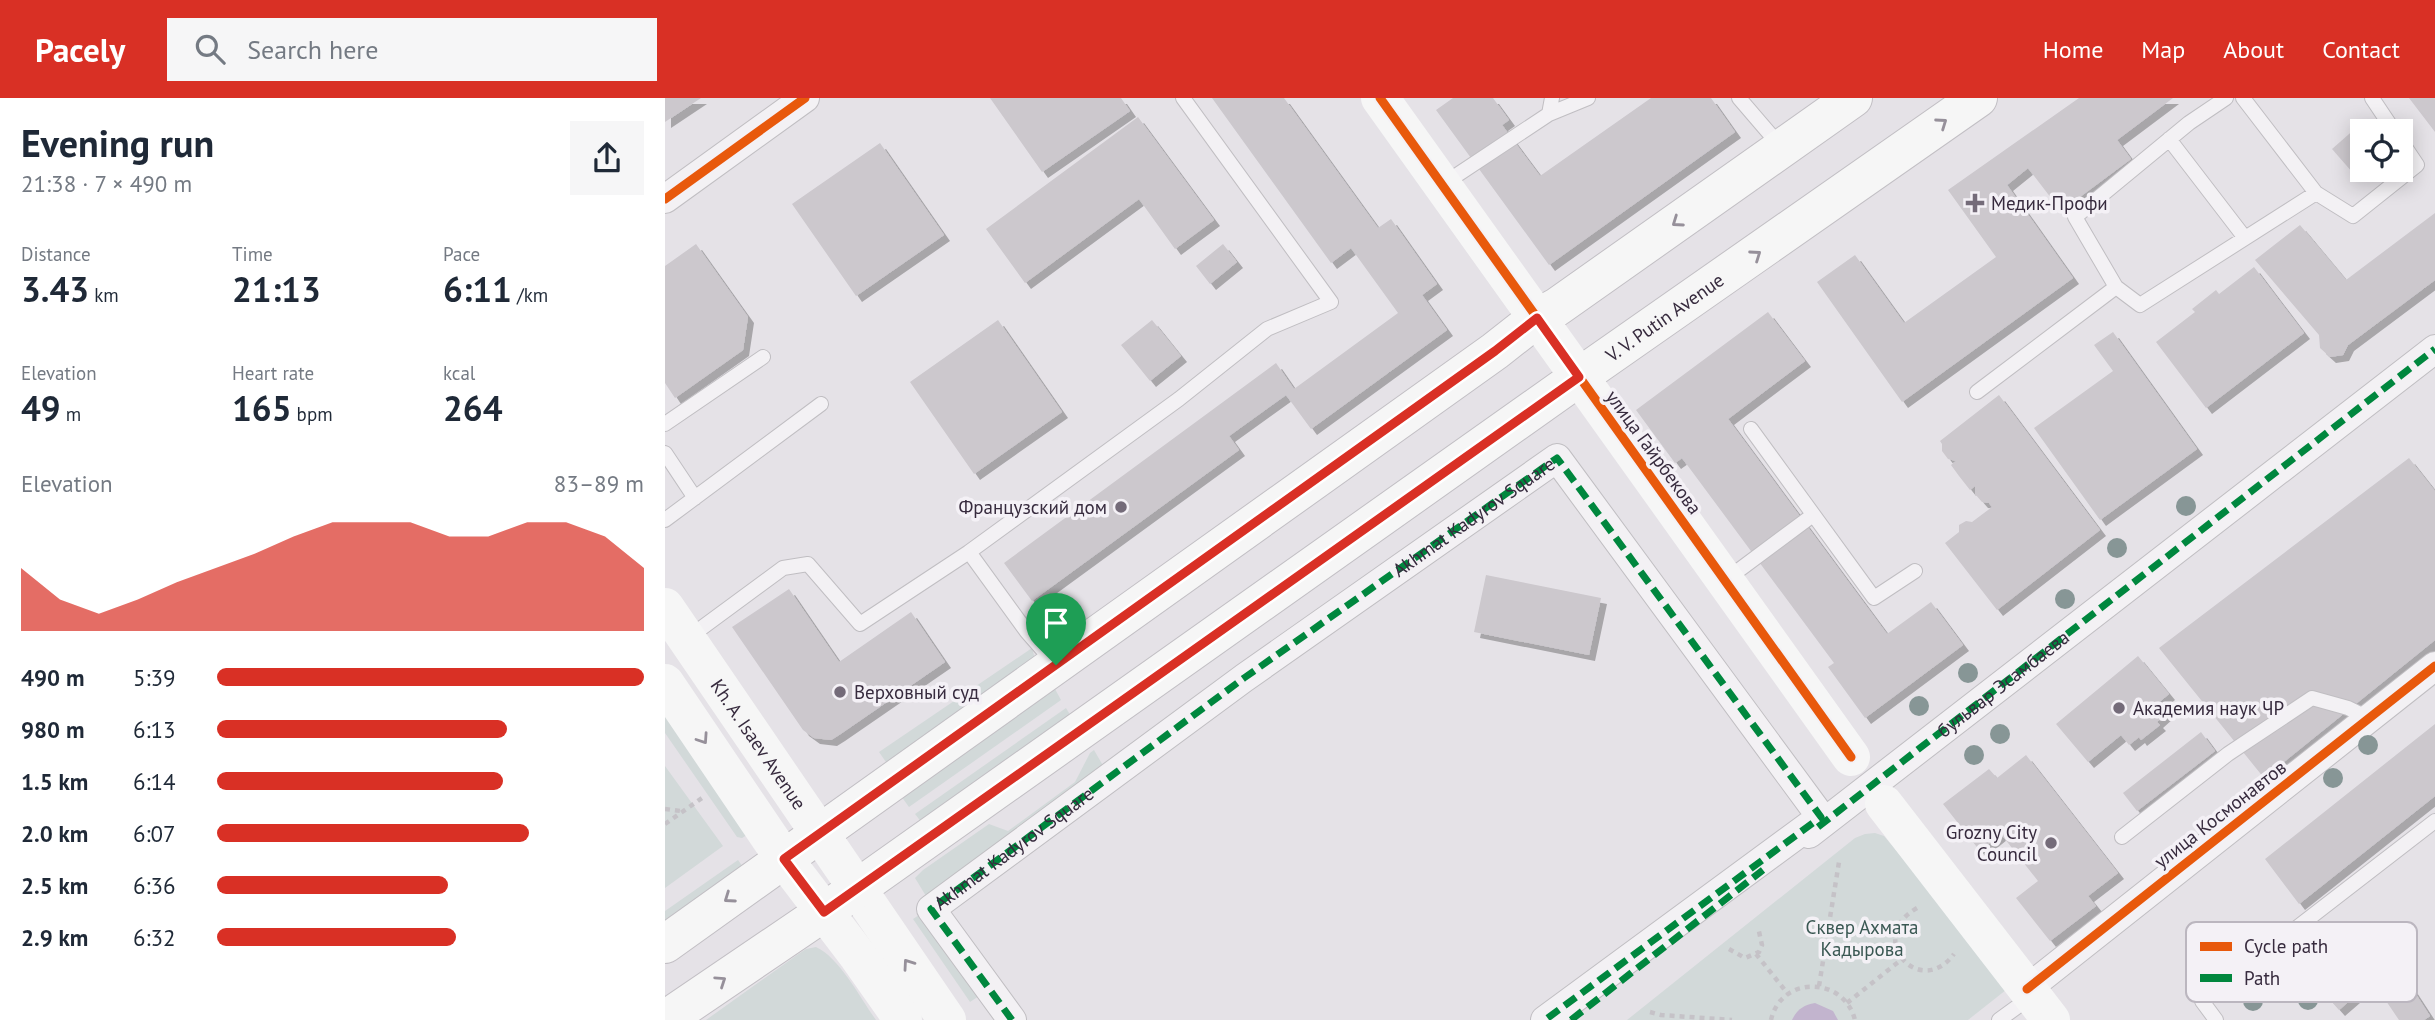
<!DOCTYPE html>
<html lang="en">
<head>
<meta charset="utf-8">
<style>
	:root { --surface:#fff; --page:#f6f6f7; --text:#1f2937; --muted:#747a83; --accent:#d93025 }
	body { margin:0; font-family:"PT Sans",sans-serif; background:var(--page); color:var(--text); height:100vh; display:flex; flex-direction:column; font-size:26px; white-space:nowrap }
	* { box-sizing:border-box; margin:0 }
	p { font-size:23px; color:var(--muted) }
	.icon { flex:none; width:38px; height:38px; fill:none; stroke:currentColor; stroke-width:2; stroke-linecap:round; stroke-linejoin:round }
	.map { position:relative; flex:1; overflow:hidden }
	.sheet { display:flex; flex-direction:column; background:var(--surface); width:665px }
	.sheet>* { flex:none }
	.controls { position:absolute; left:1685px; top:21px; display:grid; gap:14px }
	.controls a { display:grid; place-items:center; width:63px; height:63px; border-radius:0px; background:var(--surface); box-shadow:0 4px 18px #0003; font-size:35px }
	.pin { position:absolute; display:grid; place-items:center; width:60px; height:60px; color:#fff; margin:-72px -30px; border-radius:50% 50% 50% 0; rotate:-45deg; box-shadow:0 0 7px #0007 }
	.pin .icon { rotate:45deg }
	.round { display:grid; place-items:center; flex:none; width:74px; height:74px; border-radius:0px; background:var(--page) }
	.summary { display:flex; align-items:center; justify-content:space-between; height:119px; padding:0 21px }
	h1 { font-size:38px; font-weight:800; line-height:52px }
	.metrics { display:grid; grid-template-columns:repeat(3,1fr); gap:10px; height:119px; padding:7px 21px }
	.metrics div { display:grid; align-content:center }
	.metrics b { font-size:35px; font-weight:800 }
	.metrics small { font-size:19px; font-weight:400 }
	.metrics p { font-size:19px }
	.chart { height:196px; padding:14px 21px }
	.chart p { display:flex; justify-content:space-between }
	.chart svg { width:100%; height:126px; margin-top:7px; fill:var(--accent); opacity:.7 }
	ul { padding:0 21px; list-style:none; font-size:23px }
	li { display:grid; grid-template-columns:112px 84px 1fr; align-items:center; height:52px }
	li i { height:18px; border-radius:9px; background:var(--accent) }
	header { display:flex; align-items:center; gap:42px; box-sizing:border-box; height:98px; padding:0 35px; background:var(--accent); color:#fff }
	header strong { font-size:33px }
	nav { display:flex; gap:38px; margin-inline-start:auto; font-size:24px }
	.search { width:490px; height:63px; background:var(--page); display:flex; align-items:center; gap:18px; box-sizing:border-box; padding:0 24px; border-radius:0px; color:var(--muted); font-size:26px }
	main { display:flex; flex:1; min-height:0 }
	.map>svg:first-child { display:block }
	.green { fill:#d2d9d9 }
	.water { fill:#c2b4ce }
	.building { fill:#ccc8cd; filter:url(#shadow) }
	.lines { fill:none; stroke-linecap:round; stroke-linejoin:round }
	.lane-casing { stroke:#c0bec2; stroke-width:16 }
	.street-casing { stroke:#c0bec2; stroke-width:30 }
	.primary-casing { stroke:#c2bfc4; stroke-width:40 }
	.path { stroke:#c5c2c7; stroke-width:4.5; stroke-dasharray:5 5; stroke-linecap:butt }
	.lane { stroke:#f3f1f4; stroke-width:14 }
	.street { stroke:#f3f1f4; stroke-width:28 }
	.secondary { stroke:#f6f6f6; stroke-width:38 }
	.primary { stroke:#f6f6f6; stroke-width:38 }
	.quiet { stroke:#00873e; stroke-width:7; stroke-dasharray:14 7; stroke-linecap:butt }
	.cycleway-casing { stroke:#f4f1f6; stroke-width:13 }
	.cycleway { stroke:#e8590c; stroke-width:9 }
	.tree { fill:#879696 }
	.oneway { stroke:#96909a }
	.route-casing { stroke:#fff; stroke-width:14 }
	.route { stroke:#d93025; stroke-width:9 }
	.poi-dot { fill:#746b79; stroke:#f4f1f6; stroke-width:2.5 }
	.labels { text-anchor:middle; stroke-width:7; stroke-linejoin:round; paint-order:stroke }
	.poi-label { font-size:19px; fill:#372b3e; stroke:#f4f1f6; text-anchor:start }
	.street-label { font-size:19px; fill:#372b3e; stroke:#f4f1f6 }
	.park-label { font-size:19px; fill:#3a5853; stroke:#f4f1f6 }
	.key { fill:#f4f1f6; stroke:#bbb6bf; stroke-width:2 }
	.key-label { font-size:19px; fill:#372b3e }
</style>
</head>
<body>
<header>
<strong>Pacely</strong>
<div class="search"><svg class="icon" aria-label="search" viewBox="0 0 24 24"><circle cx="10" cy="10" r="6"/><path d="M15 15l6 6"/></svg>Search here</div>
<nav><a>Home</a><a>Map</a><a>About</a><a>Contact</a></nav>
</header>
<main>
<section class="sheet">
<div class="summary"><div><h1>Evening run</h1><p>21:38 · 7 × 490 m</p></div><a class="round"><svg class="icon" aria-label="share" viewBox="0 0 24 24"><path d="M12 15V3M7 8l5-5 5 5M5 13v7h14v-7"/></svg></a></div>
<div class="metrics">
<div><p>Distance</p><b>3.43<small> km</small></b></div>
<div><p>Time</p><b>21:13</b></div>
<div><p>Pace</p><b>6:11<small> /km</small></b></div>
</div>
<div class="metrics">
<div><p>Elevation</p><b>49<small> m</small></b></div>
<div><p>Heart rate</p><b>165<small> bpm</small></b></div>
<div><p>kcal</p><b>264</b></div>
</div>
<div class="chart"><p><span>Elevation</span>83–89 m</p>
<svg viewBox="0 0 160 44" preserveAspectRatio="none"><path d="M0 44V22L10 33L20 38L30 33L40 27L50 22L60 17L70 11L80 6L90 6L100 6L110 11L120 11L130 6L140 6L150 11L160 22V44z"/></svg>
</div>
<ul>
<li><b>490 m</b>5:39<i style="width:100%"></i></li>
<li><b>980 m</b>6:13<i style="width:68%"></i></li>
<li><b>1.5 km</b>6:14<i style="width:67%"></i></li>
<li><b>2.0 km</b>6:07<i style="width:73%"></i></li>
<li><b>2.5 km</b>6:36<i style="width:54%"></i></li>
<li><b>2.9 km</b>6:32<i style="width:56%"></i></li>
</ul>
</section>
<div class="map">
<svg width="1770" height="922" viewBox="0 0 1770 922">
	<defs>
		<filter id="shadow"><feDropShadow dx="6" dy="6" stdDeviation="0" flood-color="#0004"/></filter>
	</defs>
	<rect width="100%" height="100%" fill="#e5e2e7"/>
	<path class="green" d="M 367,550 L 370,561 L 223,667 L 214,654 Z
		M 390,591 L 396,602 L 244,709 L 236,698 Z
		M 401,610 L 407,620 L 257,725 L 250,716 Z
		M 0,618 L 82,737 L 77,740 L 72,739 L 0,635 Z
		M 429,652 L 440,671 L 261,798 L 250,780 L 258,772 L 324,726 L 343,733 L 410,684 L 425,655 Z
		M 0,668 L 58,748 L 0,790 Z
		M 1210,735 L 1219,738 L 1346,888 L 1303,922 L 962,922 L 1190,740 L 1200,736 Z
		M 73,762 L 78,769 L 0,829 L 0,813 Z
		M 260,813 L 317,896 L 305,904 L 248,821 Z
		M 151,849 C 174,859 196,901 211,922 L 41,922 L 132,857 L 141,851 Z"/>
	<path class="water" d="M 1150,905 L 1168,913 L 1173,922 L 1127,922 C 1132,911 1139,907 1150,905 Z"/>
	<path class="building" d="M 0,0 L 36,0 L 0,24 Z
		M 325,0 L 456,0 L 465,13 L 377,74 Z
		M 547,0 L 619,0 L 713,130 L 726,121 L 772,186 L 757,197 L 782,232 L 646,331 L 621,297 L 564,338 L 574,352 L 367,503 L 339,465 L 611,265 L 629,291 L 733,215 L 686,150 L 666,165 Z
		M 788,0 L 828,0 L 844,22 L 837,27 L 875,78 L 986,0 L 1046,0 L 1070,34 L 884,167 L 771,12 Z
		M 1414,0 L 1508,0 L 1452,42 L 1466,61 L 1396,113 L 1363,70 L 1342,87 L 1408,180 L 1237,304 L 1152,184 L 1190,157 L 1239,225 L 1331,159 L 1283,92 Z
		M 1744,0 L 1770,0 L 1770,34 Z
		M 473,19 L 549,122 L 510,151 L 474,101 L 360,185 L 321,131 Z
		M 1692,29 L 1698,36 L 1698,67 L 1688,75 L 1667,51 Z
		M 215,45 L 279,137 L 191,198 L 127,106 Z
		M 1770,115 L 1770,182 L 1683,247 L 1678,257 L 1665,259 L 1655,250 L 1654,237 L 1590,162 L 1635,127 L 1681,182 Z
		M 31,146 L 83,219 L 78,252 L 10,300 L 0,285 L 0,168 Z
		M 558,146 L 572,164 L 545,186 L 531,168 Z
		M 1589,169 L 1639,235 L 1541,310 L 1491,244 L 1530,214 L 1527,211 L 1551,192 L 1554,196 Z
		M 1103,214 L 1140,263 L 1063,321 L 1222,536 L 1266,504 L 1298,547 L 1200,620 L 1163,569 L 1169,565 L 1017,360 L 1010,365 L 971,312 Z
		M 333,222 L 397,314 L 309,376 L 245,284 Z
		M 487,222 L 516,258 L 485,283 L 456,247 Z
		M 1448,234 L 1532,351 L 1435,422 L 1369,330 L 1448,273 L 1429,247 Z
		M 1334,297 L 1435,432 L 1332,512 L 1280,445 L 1294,434 L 1294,427 L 1301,423 L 1307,424 L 1327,409 L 1324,405 L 1317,404 L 1310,396 L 1310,388 L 1305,392 L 1294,378 L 1286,367 L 1291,363 L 1283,361 L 1277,353 L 1277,346 L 1275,343 Z
		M 1744,360 L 1770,393 L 1770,542 L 1599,680 L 1494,550 Z
		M 821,477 L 936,500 L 924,557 L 809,534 Z
		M 124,491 L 174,564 L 246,514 L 280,564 L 174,637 L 166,642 L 149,640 L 138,632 L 67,529 Z
		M 1473,558 L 1504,596 L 1493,605 L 1502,615 L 1492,624 L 1495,627 L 1476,642 L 1474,639 L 1464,647 L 1456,637 L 1423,664 L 1391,626 Z
		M 1770,626 L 1770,698 L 1634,806 L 1600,761 Z
		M 1536,634 L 1550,653 L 1472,713 L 1458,695 Z
		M 1361,657 L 1453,775 L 1423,798 L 1431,808 L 1385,843 L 1351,800 L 1373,783 L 1336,736 L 1315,753 L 1278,706 L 1324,671 L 1332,680 Z
		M 1679,858 L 1704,886 L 1674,912 L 1649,884 Z
		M 1741,881 L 1765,918 L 1759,922 L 1734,922 L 1717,897 Z"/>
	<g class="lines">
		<g class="lane-casing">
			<path id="lane" d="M 887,0 L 884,16 L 923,0
				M 1074,0 L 1116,49
				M 1578,0 L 1651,95
				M 1707,0 L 1729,33
				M 1504,41 L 1580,140
				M 777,87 L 884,16
				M 1451,189 L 1410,119 L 1524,25 L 1561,0
				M 1312,294 L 1451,189 L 1475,207 L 1651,95 L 1688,118 L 1752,67 L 1736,43
				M 0,326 L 98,259
				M 1086,331 L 1209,500 L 1250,473
				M 0,355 L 30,400
				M 0,422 L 156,306
				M 304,454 L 514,301 L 602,231 L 666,204 L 518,0
				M 1062,481 L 1148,417
				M 23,540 L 118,470 L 143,466 L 195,526 L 304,454 L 362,534 L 390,566
				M 1457,739 L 1563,656 L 1647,600 L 1683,610 L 1703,620
				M 1334,922 L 1367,898
				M 1551,922 L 1537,903 L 1770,723"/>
		</g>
		<g class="street-casing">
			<path id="street" d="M 0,101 L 140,0
				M 1144,736 L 1770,251
				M 1362,891 L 1770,568
				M 347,922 L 266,811 L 579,580 L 892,360 L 1156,719 L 880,922"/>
		</g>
		<g class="primary-casing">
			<g id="primary">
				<path d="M 0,846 L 830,253 L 872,220 L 892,209 L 1188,0"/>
				<path id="s2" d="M 0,922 L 159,814 L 914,279 L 1313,0"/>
			</g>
		</g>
		<path class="path" d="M 0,711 L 16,713
			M 0,726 L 37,700
			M 1252,810 C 1199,840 1255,902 1289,856
			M 1064,851 L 1080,860 L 1094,854 L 1097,847 L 1093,829
			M 1091,856 L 1123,896
			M 1154,888 L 1174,764
			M 1182,905 L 1237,861
			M 985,914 L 996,917 L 1067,922
			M 1106,922 C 1116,877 1179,878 1190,922"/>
		<use href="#lane" class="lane"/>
		<use href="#street" class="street"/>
		<g class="secondary">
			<path d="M 715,0 L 1186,659"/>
			<path id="s1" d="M 0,509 L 282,922"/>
			<path d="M 0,585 L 119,761 L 193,858 L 238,922"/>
			<path d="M 1219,706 L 1386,922"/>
		</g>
		<use href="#primary" class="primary"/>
		<g class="quiet">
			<path id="s3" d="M 1153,729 L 1770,251"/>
			<path id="s4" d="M 347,922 L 266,811 L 579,580 L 892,360 L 1156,719 L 880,922"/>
			<path d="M 906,922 L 1098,772"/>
		</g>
		<g class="cycleway-casing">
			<path id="cycleway" d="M 715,0 L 1186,659
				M 0,101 L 140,0
				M 1362,891 L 1770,568"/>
		</g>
		<use href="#cycleway" class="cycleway"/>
	</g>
	<g class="tree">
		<circle cx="1521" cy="408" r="10"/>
		<circle cx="1452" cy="450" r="10"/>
		<circle cx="1400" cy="501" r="10"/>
		<circle cx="1303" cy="575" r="10"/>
		<circle cx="1254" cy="608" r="10"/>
		<circle cx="1335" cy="636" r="10"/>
		<circle cx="1703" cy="647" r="10"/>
		<circle cx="1309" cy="657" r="10"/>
		<circle cx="1668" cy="680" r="10"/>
		<circle cx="1643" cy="902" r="10"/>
		<circle cx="1588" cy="903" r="10"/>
	</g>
	<defs><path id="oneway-chevron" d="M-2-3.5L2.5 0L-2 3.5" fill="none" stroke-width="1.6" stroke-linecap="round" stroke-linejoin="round" transform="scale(1.75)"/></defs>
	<g class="oneway">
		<use href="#oneway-chevron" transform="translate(1277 25) rotate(-35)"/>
		<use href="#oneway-chevron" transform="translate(1012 124) rotate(145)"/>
		<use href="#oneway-chevron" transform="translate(1091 157) rotate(-35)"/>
		<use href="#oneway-chevron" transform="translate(38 641) rotate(56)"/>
		<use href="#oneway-chevron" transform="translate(64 800) rotate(145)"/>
		<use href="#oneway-chevron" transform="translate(243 866) rotate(-125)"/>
		<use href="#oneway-chevron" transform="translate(56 883) rotate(-34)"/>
	</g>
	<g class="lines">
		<g class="route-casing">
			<path id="route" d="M 872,220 L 914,279 L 159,814 L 119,761 L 830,253 Z"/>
		</g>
		<use href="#route" class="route"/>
	</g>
	<g class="poi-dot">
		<path d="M1306.5 94.5h7v7h7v7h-7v7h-7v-7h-7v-7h7z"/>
		<circle cx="456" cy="409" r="7"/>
		<circle cx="175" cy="594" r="7"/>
		<circle cx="1454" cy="610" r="7"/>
		<circle cx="1386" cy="745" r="7"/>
	</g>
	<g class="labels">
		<g class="poi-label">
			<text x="1326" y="112">Медик-Профи</text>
			<text x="442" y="416" text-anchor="end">Французский дом</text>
			<text x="189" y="601">Верховный суд</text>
			<text x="1468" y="617">Академия наук ЧР</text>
			<text x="1372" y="741" text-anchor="end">Grozny City<tspan x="1372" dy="22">Council</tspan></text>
		</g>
		<g class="street-label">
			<text dy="7" stroke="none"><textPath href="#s2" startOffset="1222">V. V. Putin Avenue</textPath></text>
			<text transform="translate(989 354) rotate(54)" y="7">улица Гайрбекова</text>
			<text dy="7" stroke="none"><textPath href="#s4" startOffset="807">Akhmat Kadyrov Square</textPath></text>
			<text dy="7" stroke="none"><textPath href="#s3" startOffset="234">бульвар Эсамбаева</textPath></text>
			<text dy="7" stroke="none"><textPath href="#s1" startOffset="166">Kh. A. Isaev Avenue</textPath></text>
			<text transform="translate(1555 716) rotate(-38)" y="7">улица Космонавтов</text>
			<text dy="7" stroke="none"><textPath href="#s4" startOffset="240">Akhmat Kadyrov Square</textPath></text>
		</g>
		<g class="park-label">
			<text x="1197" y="836">Сквер Ахмата<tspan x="1197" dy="22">Кадырова</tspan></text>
		</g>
	</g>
	<rect x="1521" y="824" width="231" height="80" rx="10" class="key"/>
	<rect x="1535" y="844" width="32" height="9" fill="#e8590c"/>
	<rect x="1535" y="876" width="32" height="8" fill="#00873e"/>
	<g class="key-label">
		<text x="1579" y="855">Cycle path</text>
		<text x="1579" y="887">Path</text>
	</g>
</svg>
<div class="controls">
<a><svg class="icon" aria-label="locate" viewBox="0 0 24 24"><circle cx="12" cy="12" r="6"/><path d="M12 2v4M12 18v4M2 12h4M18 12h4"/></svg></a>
</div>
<div class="pin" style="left:391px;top:567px;background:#1e9e55"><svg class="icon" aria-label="arrive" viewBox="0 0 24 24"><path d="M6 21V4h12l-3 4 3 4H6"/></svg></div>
</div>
</main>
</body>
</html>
